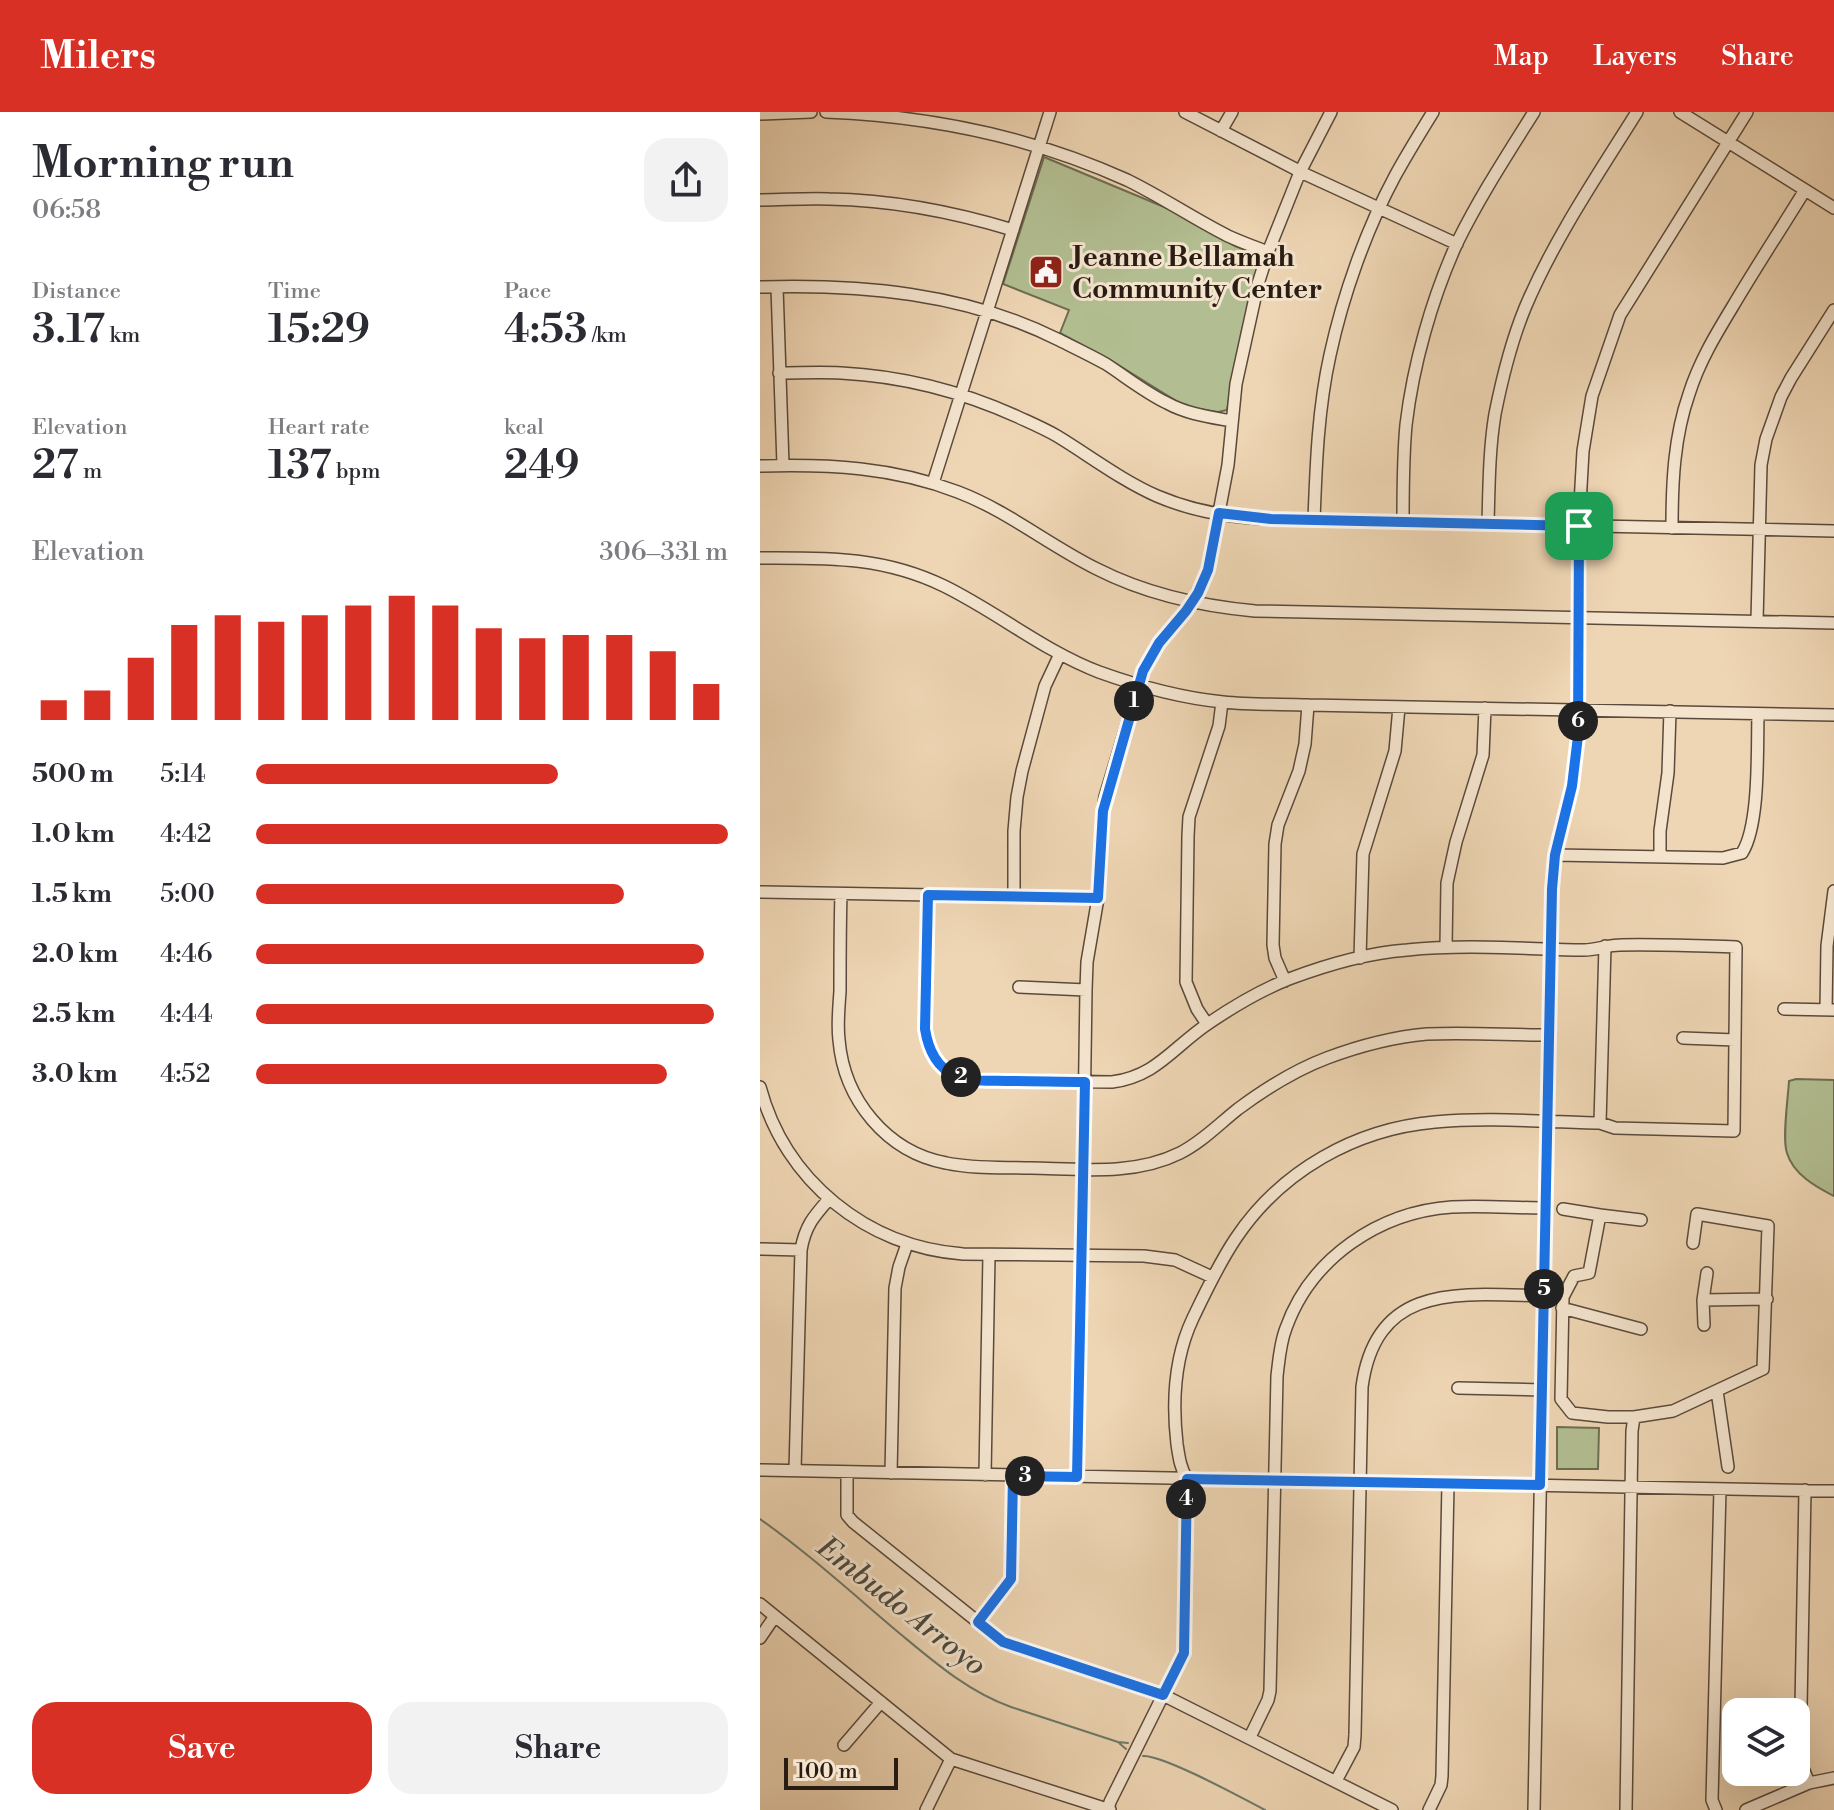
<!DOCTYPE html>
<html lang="en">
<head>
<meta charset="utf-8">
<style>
	:root { --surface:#fff; --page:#f2f2f3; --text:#2b2b33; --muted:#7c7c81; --accent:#d93025 }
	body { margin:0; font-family:"Libre Bodoni",serif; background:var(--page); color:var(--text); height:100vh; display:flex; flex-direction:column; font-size:30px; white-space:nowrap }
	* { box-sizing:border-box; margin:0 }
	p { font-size:26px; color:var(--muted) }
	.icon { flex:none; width:44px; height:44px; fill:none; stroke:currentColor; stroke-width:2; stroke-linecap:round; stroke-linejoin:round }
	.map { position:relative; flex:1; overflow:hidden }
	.drawer { display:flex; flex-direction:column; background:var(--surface); width:760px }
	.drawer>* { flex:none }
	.tools { position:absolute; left:962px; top:1586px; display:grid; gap:16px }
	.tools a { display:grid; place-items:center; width:88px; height:88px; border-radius:16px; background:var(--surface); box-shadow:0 8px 32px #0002; font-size:40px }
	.scale { position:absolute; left:24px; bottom:20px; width:114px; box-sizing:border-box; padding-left:8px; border:4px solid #291c13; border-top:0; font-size:22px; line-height:28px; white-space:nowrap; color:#291c13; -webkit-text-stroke:6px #f4e4ce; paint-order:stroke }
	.pin { position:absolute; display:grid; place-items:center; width:68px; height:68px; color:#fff; margin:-34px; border-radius:16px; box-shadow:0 4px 12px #0006 }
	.km { position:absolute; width:40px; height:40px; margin:-20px; border-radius:50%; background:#222; color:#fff; font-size:22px; line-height:40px; text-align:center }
	.round { display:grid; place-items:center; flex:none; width:84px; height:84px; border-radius:24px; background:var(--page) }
	.overview { display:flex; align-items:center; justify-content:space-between; height:136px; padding:0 32px }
	h1 { font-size:44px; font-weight:600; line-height:60px }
	.figures { display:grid; grid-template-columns:repeat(3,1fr); gap:12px; height:136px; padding:8px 32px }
	.figures div { display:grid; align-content:center }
	.figures b { font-size:40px; font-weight:600 }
	.figures small { font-size:22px; font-weight:400 }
	.figures p { font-size:22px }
	.chart { height:224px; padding:16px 32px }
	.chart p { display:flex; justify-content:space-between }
	.chart svg { width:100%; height:144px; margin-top:8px; stroke:var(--accent); stroke-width:6 }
	.button { display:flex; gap:16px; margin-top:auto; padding:16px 32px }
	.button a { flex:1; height:92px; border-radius:24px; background:var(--accent); color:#fff; font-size:32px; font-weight:600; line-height:92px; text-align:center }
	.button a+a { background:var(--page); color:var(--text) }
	ul { padding:0 32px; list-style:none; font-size:26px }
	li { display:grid; grid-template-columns:128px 96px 1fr; align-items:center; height:60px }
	li i { height:20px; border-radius:10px; background:var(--accent) }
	header { display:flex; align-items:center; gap:48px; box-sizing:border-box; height:112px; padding:0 40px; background:var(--accent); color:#fff }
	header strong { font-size:38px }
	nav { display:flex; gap:44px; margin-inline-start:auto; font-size:28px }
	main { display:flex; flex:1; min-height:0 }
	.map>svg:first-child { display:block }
	.green { fill:#b2be91; stroke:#6e6d52; stroke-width:2 }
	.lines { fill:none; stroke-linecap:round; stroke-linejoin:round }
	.stream { stroke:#6d7a6d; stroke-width:2 }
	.minor-casing { stroke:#5a4a3b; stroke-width:14 }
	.minor { stroke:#f4e4ce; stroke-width:11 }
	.route-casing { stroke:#fff; stroke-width:16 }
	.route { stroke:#1a73e8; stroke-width:10 }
	.labels { text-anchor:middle; stroke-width:6; stroke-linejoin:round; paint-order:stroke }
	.poi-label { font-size:28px; font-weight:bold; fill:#291c13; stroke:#f4e4ce; text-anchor:start }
	.water-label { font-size:30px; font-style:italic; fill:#4b4b40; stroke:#f4e4ce }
</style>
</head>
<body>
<header>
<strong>Milers</strong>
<nav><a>Map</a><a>Layers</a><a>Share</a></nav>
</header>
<main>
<section class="drawer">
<div class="overview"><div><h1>Morning run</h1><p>06:58</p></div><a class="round"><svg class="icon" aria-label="share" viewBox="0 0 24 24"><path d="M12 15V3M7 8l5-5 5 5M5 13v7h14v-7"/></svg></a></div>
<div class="figures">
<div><p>Distance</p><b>3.17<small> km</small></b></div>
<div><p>Time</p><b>15:29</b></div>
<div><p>Pace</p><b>4:53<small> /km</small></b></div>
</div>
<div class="figures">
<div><p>Elevation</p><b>27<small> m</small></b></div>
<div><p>Heart rate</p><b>137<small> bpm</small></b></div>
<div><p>kcal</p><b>249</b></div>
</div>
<div class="chart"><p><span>Elevation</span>306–331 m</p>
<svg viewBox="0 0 160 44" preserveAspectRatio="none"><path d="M5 44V38M15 44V35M25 44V25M35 44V15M45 44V12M55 44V14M65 44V12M75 44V9M85 44V6M95 44V9M105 44V16M115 44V19M125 44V18M135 44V18M145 44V23M155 44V33"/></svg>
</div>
<ul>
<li><b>500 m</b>5:14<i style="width:64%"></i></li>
<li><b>1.0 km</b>4:42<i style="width:100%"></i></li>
<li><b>1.5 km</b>5:00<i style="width:78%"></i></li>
<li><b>2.0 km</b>4:46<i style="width:95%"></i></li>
<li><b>2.5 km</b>4:44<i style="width:97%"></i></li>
<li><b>3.0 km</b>4:52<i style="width:87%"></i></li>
</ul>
<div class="button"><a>Save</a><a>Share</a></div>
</section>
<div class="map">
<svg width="1074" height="1698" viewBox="0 0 1074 1698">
	<rect width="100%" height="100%" fill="#eed5b3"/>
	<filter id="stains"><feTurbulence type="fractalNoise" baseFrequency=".0025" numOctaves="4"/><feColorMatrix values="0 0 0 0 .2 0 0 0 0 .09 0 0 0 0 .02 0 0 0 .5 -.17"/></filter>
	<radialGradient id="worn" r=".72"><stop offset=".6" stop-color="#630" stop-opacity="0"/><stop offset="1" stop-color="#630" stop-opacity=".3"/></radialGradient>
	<path class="green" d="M 284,45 L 421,102 L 475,134 L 501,144 L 481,223 L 467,298 L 458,300 L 426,295 L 352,249 L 300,221 L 309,198 L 243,172 Z
		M 1036,967 L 1074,968 L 1074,1084 C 1056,1075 1033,1062 1027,1041 C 1022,1028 1028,986 1029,969 Z
		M 797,1315 L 839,1316 L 838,1357 L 797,1357 Z"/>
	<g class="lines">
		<path class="stream" d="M 0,1407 C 48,1441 93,1482 138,1520 C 173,1549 207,1579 251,1595 L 358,1630 L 368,1631
			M 359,1631 L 366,1637
			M 383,1644 C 404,1643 482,1686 505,1698"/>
		<g class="minor-casing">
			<path id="minor" d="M 66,0 C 170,4 272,25 367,68 C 402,85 434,107 468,124 C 481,130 495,135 508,140
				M 425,0 L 547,63 L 697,132
				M 920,0 L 1074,96
				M 0,2 L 51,0
				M 461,19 L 472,0
				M 0,88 C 23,88 46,86 69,87 C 131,88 194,100 253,118
				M 0,175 C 101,172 205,181 297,227 C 313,235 330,243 346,252 C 366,265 386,281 407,291 C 427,302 450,305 472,309
				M 17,175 L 23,353
				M 19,261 C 40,261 60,260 81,261 C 141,264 203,280 258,305 C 271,311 285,317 297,324 C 330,344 361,368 397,384 C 432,399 473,406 511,407 L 1074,419
				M 0,354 C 69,352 133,355 198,380 C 248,399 290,434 337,457 C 386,482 441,494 495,499 L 1074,511
				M 173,371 L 290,0
				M 554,408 C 556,353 558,297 570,243 C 583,183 606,118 635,64 C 647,42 660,21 673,0
				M 643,410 C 643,377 643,345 646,313 C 653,253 672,186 697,131 C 719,86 747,43 774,0
				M 728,412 C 729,376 729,338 735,302 C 742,267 751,230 765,196 C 794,127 837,64 877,0
				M 912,416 C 912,370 914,325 929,282 C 939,250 956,222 973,194 C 996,155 1021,117 1045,78
				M 0,446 C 67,446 122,444 184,474 C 237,500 284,539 339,560 C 378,574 422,586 463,590 C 491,593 520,592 548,593 L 1074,603
				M 997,509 L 1001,353 L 1006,327 L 1021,285 L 1031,266 L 1074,198
				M 795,743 L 963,746 L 982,741 C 1000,713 997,637 998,602
				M 900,745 L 900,719 L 908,661 L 910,599
				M 0,780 L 338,786
				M 81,782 C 80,814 80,847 80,879 C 79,895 77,912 79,928 C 84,988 127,1040 186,1051 C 214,1057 243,1055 271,1056 C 320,1057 374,1064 420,1041 C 442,1030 459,1012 478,997 C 505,977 535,958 567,946 C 599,934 633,925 667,922 C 707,920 748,923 788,923
				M 168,783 L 165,917 C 171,952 183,961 217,968 L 352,970 C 397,964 413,935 449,911 C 474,894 501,878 529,867 C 566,853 607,841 647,838 C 705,832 765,837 824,838 C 836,838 848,833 860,833 C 898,832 937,834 976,835 L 974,1019 L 855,1016 L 840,1011 C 785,1010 729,1005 675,1010 C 595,1017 521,1059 476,1126 C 459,1151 446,1179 433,1206 C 414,1246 412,1289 417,1332 C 419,1345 420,1355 427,1367 L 424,1541 L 350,1690 L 348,1698
				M 254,784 L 254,719 L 257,685 L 262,659 L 285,574 L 300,542
				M 686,835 L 687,771 L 696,730 L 723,643 L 725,596
				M 600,846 L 603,742 L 635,639 L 639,595
				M 525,869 L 515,846 L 513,833 L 515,732 L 518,713 L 539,659 L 545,632 L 548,593
				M 259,875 L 326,878
				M 1024,897 L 1074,898
				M 1066,898 L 1067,834 L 1074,779
				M 447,912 L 437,897 L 426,870 L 428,724 L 429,705 L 459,614 L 462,590
				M 923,926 L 975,928
				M 0,975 C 25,1069 107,1135 203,1142 L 384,1144 L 415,1148 L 452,1165
				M 840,1011 L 845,834
				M 803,1097 L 840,1103 L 829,1161 L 814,1164 L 803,1185 L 801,1287 L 812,1301 L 848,1305 L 874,1305
				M 840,1103 L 881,1108
				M 0,1137 L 41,1138
				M 943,1188 L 1007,1187
				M 802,1196 L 881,1217
				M 944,1213 L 943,1188 L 947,1161
				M 698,1276 L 782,1278
				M 957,1279 L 968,1355
				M 0,1358 L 1074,1379
				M 35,1358 L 41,1138 C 45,1114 54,1104 69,1087
				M 87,1360 L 87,1403 L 93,1410 L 243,1530 L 403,1583 L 632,1698
				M 131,1361 L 135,1176 L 139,1155 L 147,1132
				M 225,1363 L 229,1143
				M 317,1365 L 322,1144 L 326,878 L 327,850 L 338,786 L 343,699 L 345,685 L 383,559 L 399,531 L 432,491 L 448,458 L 468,353 L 476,272 L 498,172 L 508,140 L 540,60 L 571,0
				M 1045,1378 L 1040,1649 L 1049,1671
				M 0,1492 L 191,1647 L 350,1698
				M 218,1510 L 251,1467 L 253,1364
				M 0,1526 L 15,1504
				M 490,1625 L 508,1588 L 510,1579 L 517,1264 C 519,1248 520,1231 526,1216 C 551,1146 619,1100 692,1095 C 722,1093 754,1096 785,1096
				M 84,1633 L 121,1590
				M 576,1669 L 594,1635 L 595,1623 L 602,1275 C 616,1169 702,1182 784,1184
				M 166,1698 L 191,1647
				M 669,1698 L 681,1673 L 682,1664 L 688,1372
				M 774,1698 L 792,777 L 795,743 L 812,674 L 818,624 L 820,392 L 823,339 L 832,284 L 860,203 L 987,0
				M 866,1698 L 872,1319 L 874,1305 L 913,1299 L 1003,1257 L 1008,1114 L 937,1102 L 933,1131
				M 956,1698 L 952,1688 L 960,1377
				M 986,1698 L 1049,1671 L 1074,1666"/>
		</g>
		<use href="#minor" class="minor"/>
	</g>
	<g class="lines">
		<g class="route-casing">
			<path id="route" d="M 459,401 L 511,407 L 819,414 L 818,624 L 812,674 L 795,743 L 792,777 L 780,1373 L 427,1367 L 424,1541 L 403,1583 L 243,1530 L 218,1510 L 251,1467 L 253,1364 L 317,1365 L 325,970 C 300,970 275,969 249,969 C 232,968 210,971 194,963 C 175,954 168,936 165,917 L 168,783 L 338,786 L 343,699 L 383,559 L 399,531 L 426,499 L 438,481 L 448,458 Z"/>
		</g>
		<use href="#route" class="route"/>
	</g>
	<defs>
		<g id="civic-square" transform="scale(1.8)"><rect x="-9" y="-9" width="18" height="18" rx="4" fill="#8f2418" stroke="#f4e4ce"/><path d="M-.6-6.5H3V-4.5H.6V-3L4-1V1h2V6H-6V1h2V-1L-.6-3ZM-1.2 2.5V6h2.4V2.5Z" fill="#fff"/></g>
	</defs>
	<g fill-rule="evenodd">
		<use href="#civic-square" x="286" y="160"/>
	</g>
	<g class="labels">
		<g class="poi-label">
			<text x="312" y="154">Jeanne Bellamah<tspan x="312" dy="32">Community Center</tspan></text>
		</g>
		<g class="water-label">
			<text transform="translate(142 1494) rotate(38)" y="10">Embudo Arroyo</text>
		</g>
	</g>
	<rect width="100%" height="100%" filter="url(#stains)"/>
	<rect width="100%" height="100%" fill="url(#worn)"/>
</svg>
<div class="tools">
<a><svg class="icon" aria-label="layers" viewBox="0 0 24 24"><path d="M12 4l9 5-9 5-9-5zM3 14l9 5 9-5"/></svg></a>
</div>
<div class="scale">100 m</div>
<div class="pin" style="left:819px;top:414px;background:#1e9e55"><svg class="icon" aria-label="arrive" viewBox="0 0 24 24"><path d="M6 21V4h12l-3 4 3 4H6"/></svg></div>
<b class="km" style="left:374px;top:589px">1</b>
<b class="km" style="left:201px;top:965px">2</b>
<b class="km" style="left:265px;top:1364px">3</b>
<b class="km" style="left:426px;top:1387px">4</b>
<b class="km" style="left:784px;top:1177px">5</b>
<b class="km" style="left:818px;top:609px">6</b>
</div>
</main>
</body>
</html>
